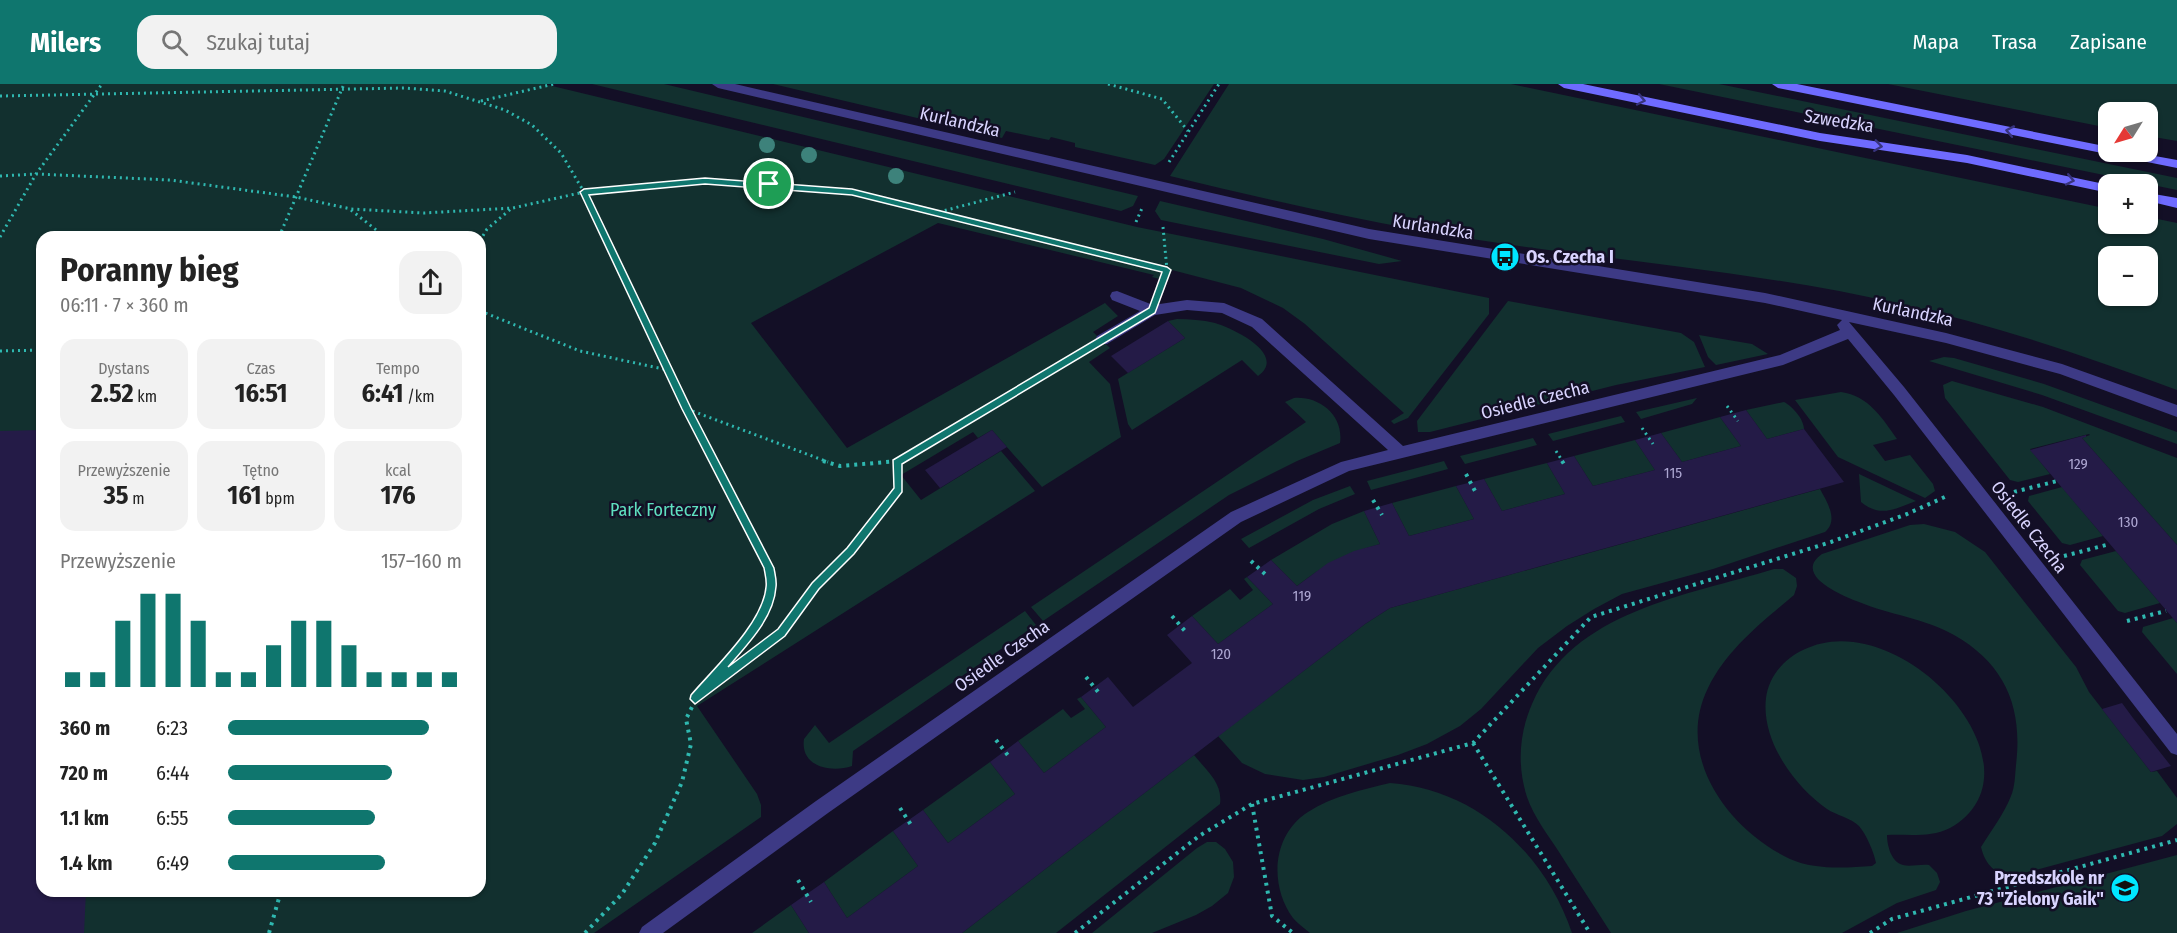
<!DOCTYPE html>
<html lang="pl">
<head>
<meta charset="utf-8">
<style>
	:root { --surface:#fff; --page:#f2f2f2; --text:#222; --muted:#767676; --accent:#0f766e }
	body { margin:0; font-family:"Fira Sans Condensed",sans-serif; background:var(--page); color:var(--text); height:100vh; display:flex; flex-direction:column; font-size:22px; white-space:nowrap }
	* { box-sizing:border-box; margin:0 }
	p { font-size:20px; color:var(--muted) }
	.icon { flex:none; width:33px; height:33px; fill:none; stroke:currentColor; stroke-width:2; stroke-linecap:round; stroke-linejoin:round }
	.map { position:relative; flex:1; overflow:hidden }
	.drawer { position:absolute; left:36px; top:147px; width:450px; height:666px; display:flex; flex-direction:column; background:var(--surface); border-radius:18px; box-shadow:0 2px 4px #0004 }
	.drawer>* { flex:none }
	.needle { width:39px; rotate:233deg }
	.tools { position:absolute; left:2098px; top:18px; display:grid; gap:12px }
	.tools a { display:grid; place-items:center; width:60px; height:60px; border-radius:12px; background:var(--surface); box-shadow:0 2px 4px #0004; font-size:30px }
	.pin { position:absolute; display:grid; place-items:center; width:51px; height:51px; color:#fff; margin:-26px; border:3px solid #fff; border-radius:50%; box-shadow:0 2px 6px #0007 }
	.round { display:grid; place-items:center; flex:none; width:63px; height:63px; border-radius:18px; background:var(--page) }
	.overview { display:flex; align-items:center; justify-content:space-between; height:102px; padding:0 24px }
	h1 { font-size:33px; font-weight:700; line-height:45px }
	.figures { display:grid; grid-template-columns:repeat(3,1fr); gap:9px; height:102px; padding:6px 24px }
	.figures div { display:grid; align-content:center; border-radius:15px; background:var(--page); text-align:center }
	.figures b { font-size:26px; font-weight:700 }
	.figures small { font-size:16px; font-weight:400 }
	.figures p { font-size:16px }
	.chart { height:168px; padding:12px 24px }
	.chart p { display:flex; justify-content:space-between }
	.chart svg { width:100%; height:108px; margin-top:6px; stroke:var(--accent); stroke-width:6 }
	ul { padding:0 24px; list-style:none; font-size:20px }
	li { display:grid; grid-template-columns:96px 72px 1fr; align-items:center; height:45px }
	li i { height:15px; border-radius:8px; background:var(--accent) }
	header { display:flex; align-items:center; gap:36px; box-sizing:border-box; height:84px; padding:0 30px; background:var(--accent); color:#fff }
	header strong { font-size:28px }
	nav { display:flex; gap:33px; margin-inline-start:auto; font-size:21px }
	.search { width:420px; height:54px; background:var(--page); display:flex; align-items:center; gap:15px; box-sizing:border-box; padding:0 21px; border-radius:18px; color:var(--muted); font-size:22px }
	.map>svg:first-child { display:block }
	.green { fill:#12302f; fill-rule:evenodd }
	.building { fill:#241b47 }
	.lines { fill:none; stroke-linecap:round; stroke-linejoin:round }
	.path-far1 { stroke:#2fb8b0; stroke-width:3; stroke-dasharray:2 4; stroke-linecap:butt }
	.path { stroke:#2fb8b0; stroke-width:4; stroke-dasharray:3 5; stroke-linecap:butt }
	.street { fill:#3d3a85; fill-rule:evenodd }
	.secondary { fill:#6f6bff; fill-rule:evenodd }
	.tree { fill:#3d827b }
	.oneway { stroke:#38347d }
	.route { fill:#0f766e; stroke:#fff; stroke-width:1.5; fill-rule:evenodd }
	.labels { text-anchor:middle; stroke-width:5; stroke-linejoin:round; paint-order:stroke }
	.number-label { font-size:15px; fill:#aca6d1 }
	.street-label { font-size:18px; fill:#d9d4ff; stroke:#130f26 }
	.poi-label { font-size:18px; font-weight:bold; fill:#d9d4ff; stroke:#130f26; text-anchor:start }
	.park-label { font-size:18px; fill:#5fe0c0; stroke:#130f26 }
</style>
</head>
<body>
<header>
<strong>Milers</strong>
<div class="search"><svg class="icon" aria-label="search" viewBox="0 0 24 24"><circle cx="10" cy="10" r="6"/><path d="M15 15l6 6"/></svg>Szukaj tutaj</div>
<nav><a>Mapa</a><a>Trasa</a><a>Zapisane</a></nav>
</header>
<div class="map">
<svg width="2177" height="849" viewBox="0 0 2177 849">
	<rect width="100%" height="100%" fill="#130f26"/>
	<path class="green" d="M 0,0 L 544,0 L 1137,143 L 1489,214 L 1489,230 L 1408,334 L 1394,340 L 1391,337 L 1404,329 L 1305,240 L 1283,224 L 1241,204 L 1172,186 L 1168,197 L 1152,193 L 1154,191 L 938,139 L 751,239 L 847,364 L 1105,219 L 1118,232 L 1093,248 L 1110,264 L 1089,278 L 1110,300 L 1121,353 L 1042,403 L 992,346 L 978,354 L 973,348 L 901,391 L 921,416 L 1001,367 L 1035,407 L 697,622 L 757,710 L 761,721 L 761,733 L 594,849 L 0,849 ZM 42,153 L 480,153 L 480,807 L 42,807 Z
		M 592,0 L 664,0 L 1138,112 L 1133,122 L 1121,127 Z
		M 773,0 L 1214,0 L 1164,75 L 1155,81 L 1075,63 L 1075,59 L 1051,53 L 1049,56 L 1006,47 L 1002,54 Z
		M 1229,0 L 1511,0 L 2109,125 L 2109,140 L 2148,140 L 2148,133 L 2177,139 L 2177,306 C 2086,272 1994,241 1900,220 C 1741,183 1578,175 1418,146 C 1335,131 1252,112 1170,92 ZM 2109,172 L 2148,172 L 2148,212 L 2109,212 Z
		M 1659,0 L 1719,0 L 2177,94 L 2177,106 Z
		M 1888,0 L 2177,0 L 2177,57 L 2148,52 L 2148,28 L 2109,28 L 2109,44 Z
		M 1160,117 L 1323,155 L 1402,177 L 1379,180 L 1161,136 L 1155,127 Z
		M 1508,217 L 1681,249 L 1694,258 L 1705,283 L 1616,301 L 1430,348 L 1418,348 L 1417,337 Z
		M 1177,235 C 1190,235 1202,236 1215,239 C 1232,244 1288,270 1258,292 L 1242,276 L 1132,346 L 1128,340 L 1118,295 L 1185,254 L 1168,237 Z
		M 1699,251 L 1752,260 L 1768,270 L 1716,281 L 1708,273 Z
		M 1944,273 L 1954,274 L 2044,300 L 2177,348 L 2177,360 L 2042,311 L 1929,277 Z
		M 1952,297 L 2043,323 L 2177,374 L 2177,461 L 2082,354 L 2090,351 L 2089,350 L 2030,365 L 2050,390 L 2018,398 L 2010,396 L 1945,314 L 1943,301 Z
		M 1841,308 C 1869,312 1882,334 1897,355 L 1873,361 L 1885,377 L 1910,371 L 1933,400 L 1935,407 L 1925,414 L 1838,373 L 1795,316 Z
		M 1294,314 C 1319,312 1344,331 1340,359 L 1297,377 L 1229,411 L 1043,537 L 1031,523 L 1306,338 L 1285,318 Z
		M 1697,314 L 1692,320 L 1641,335 L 1636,328 Z
		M 1784,318 C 1792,322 1804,335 1804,345 L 1767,355 L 1746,326 Z
		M 1621,332 L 1625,338 L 1553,357 L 1548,350 Z
		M 1720,333 L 1741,362 L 1682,378 L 1661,349 Z
		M 1533,354 L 1537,361 L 1465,380 L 1460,372 Z
		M 1635,356 L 1655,386 L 1593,402 L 1574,372 Z
		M 1444,377 L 1448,385 L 1371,406 L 1367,397 Z
		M 1547,379 L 1565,410 L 1502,427 L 1484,395 Z
		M 1859,390 L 1916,417 C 1894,425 1881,434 1861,418 Z
		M 1350,402 L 1355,410 L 1319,425 L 1249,464 L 1241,455 L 1313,416 Z
		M 1456,402 L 1474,435 L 1409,452 L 1392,419 Z
		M 2062,403 L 2103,452 L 2070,461 L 2062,459 L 2028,417 L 2029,412 Z
		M 1820,405 C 1827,418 1839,436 1825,448 L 1713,485 L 1622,510 L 1594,525 L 1567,542 L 1538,564 L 1481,625 L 1460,642 L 1427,660 L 1398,671 L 1324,693 L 1303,696 L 1265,690 L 1242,679 L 1218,652 L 1365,540 L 1390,524 Z
		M 1364,427 L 1380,460 C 1344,470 1326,480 1297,502 L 1271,476 L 1332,440 Z
		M 1924,440 L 1955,448 L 1985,468 L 2076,583 L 2089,608 L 2151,688 L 2157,687 L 2177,714 L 2177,740 L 2162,752 L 2013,792 C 1995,791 1985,780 1981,763 C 1991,747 2004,730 2011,712 C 2015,703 2015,691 2016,681 C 2023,623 2005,580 1954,551 C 1924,534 1890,531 1859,518 C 1843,512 1792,491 1822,470 L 1910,441 Z
		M 2116,467 L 2160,519 L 2125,529 L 2118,527 L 2080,481 L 2082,476 Z
		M 1774,485 L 1783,485 L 1796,494 L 1797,502 L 1794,511 C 1762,538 1727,565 1708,604 C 1674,673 1729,746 1790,775 C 1815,786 1845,784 1872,782 L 1876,779 C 1874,768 1866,750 1859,742 C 1851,734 1836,731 1827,725 C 1794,702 1761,656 1766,614 C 1769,592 1784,575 1803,566 C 1900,517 2053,685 1950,744 C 1930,754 1908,750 1887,751 C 1887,761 1891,778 1903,781 C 1910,783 1920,780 1929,781 L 1937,789 L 1940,798 L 1936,806 L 1897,819 L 1842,849 L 1611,849 C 1594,822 1576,795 1559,768 C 1548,751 1534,733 1527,713 C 1517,682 1519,650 1532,620 C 1573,526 1687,512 1774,485 Z
		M 1247,493 L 1273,520 L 1218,560 L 1192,532 L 1230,505 L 1240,516 L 1253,506 L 1244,495 Z
		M 1025,527 L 1036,541 L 853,667 L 852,682 C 831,689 800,683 804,655 L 815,641 L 829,659 Z
		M 2173,534 L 2177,539 L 2177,590 L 2142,548 L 2143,543 Z
		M 1081,613 L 1106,643 L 1044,689 L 1018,657 L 1063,625 L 1071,634 L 1085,625 L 1077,615 Z
		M 1194,671 C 1206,686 1223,699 1220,720 L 1056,849 L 962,849 Z
		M 990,678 L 1015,710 L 948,759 L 923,726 Z
		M 1390,699 C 1476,705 1545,769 1572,849 L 1310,849 C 1304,844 1297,839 1293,834 C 1269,801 1272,751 1308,728 C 1332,712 1362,706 1390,699 Z
		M 893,747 L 918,782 L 847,834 L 824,798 Z
		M 1207,758 L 1216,758 L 1225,765 L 1233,778 L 1234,793 L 1228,809 L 1212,822 L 1196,831 L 1152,849 L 1092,849 L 1197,764 Z
		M 2177,771 L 2177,849 L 1897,849 L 1966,827 Z
		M 791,821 L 809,849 L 752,849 Z"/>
	<path class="building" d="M 1168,237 L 1185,254 L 1128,289 L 1111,272 Z
		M 1746,326 L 1767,355 L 1804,345 L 1844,398 L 1390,524 L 1365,540 L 962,849 L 809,849 L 791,821 L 824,798 L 847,834 L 918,782 L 893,747 L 923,726 L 948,759 L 1015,710 L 990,678 L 1018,657 L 1044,689 L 1106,643 L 1081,613 L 1108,593 L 1133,623 L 1192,579 L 1167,551 L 1192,532 L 1218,560 L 1273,520 L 1247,493 L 1271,476 L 1297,502 L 1328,479 L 1354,467 L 1380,460 L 1364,427 L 1392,419 L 1409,452 L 1474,435 L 1456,402 L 1484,395 L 1502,427 L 1565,410 L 1547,379 L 1574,372 L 1593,402 L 1655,386 L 1635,356 L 1661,349 L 1682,378 L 1741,362 L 1720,333 Z
		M 42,346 L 42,807 L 86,807 L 84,849 L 0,849 L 0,347 Z
		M 992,346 L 1007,363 L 940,404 L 925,386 Z
		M 2086,351 L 2086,353 L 2082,354 L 2177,461 L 2177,539 L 2030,366 Z
		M 2122,619 L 2133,634 L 2171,682 L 2151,688 L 2102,625 Z"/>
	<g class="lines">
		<path class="path-far1" d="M 1108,0 L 1162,15 L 1188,47
			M 0,12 L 404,4 L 445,7 L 505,26 L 532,41 L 561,69 L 584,108 L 714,378
			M 481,17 L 554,0
			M 1169,78 L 1219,0
			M 0,92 L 36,90 L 170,96 L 296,113 L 351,125 L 424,129 L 513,124 L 584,108 L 705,97 L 769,100 L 852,108 L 1167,186
			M 351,126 L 385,153
			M 939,128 L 1015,108
			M 1136,138 L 1143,122
			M 1163,143 L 1167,186 L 1163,198
			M 0,153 L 36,90 L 102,0
			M 279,153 L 344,0
			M 480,157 L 487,145 L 512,124
			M 480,227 L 580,267 L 668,286
			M 0,267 L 42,266
			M 1727,322 L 1738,337
			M 687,325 L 828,378
			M 1642,344 L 1653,360
			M 1556,367 L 1563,378
			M 895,378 L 1081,269"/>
		<path class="path" d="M 823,377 L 840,382 L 899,377
			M 1562,377 L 1566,383
			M 1466,390 L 1475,407
			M 2014,408 L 2057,397
			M 1373,416 L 1382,431
			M 2064,472 L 2110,460
			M 1251,477 L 1265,490
			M 1172,532 L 1185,547
			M 2127,537 L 2166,527
			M 1086,593 L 1099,609
			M 703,609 L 781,548 L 816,502 L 851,467 L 899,405 L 897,378
			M 695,615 C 726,579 779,536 769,484 L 714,377
			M 996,656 L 1010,674
			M 1473,659 L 1590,849
			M 1252,720 L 1272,832 L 1293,849
			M 900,724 L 913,744
			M 798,796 L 811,818
			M 269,849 L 281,807
			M 585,849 L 622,810 L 655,759 L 682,698 L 691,660 L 686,635 L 697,613
			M 1075,849 L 1199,752 L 1252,720 L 1473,659 L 1591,533 L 1831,458 L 1907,430 L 1947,412
			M 1870,849 L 1892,835 L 2177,756"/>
		<path class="street" d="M 712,0 L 735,0 L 1369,145 L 1765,209 L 1946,249 L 2062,280 L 2177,321 L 2177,333 L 2060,290 L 1946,259 L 1849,238 L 1904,303 L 2177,650 L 2177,671 L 2171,669 L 1894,311 L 1848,255 L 1783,281 L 1349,387 L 1241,438 L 828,729 L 663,849 L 639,849 L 642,843 L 816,717 L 1231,428 L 1341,378 L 1388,366 L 1252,243 L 1222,229 L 1187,226 L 1155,231 L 1107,260 L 1097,260 L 1095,256 L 1097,252 L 1140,227 L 1112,216 L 1110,212 L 1112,208 L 1117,207 L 1153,221 L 1187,216 L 1224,219 L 1262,235 L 1403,362 L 1780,271 L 1840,246 L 1837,241 L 1842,236 L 1765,219 L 1369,155 L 718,4 Z"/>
		<path class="secondary" d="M 1558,0 L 1583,0 L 1820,49 L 1967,71 L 2109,101 L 2109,109 L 1967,79 L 1820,57 L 1564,4 Z
			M 1772,0 L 1797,0 L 2109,63 L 2109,68 L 2133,68 L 2177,76 L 2177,84 L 1778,4 Z
			M 2148,109 L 2177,114 L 2177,124 L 2148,117 Z"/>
	</g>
	<g class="tree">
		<circle cx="767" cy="61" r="8"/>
		<circle cx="809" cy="71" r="8"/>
		<circle cx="896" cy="92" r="8"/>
	</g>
	<defs><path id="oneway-chevron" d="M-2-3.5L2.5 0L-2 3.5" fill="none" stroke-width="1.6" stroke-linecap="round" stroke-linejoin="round" transform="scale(1.5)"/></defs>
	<g class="oneway">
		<use href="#oneway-chevron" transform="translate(1641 16) rotate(12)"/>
		<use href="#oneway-chevron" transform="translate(2010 47) rotate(-169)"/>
		<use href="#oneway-chevron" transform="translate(1878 62) rotate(8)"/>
		<use href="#oneway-chevron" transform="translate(2070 96) rotate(12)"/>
	</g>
	<path class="route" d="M 705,94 L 852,105 L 1167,183 L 1171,186 L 1155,229 L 902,380 L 902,408 L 854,470 L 819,505 L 785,552 L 695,620 L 690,615 L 691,611 C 714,584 763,539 766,503 C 767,497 765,490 764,484 L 682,325 L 580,108 L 584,105 ZM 705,100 L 852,111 L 1162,188 L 1149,224 L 893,376 L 894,404 L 847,464 L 812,499 L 778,545 L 728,583 C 747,561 774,534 776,503 C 777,497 775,490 774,484 L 691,324 L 589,111 Z"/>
	<defs>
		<g id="bus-disc" transform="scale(1.5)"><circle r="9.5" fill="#00e5ff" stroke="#130f26"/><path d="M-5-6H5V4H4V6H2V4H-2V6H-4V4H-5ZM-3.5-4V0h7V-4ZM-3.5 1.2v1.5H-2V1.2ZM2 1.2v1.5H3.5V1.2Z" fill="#111"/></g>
		<g id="school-disc" transform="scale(1.5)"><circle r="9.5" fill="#00e5ff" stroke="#130f26"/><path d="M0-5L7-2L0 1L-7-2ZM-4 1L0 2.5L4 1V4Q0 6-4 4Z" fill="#111"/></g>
	</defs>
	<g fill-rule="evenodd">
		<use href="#bus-disc" x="1505" y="173"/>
		<use href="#school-disc" x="2125" y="804"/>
	</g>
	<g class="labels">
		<g class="number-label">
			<text x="2078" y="385">129</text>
			<text x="1673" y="394">115</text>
			<text x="2128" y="443">130</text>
			<text x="1302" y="517">119</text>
			<text x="1221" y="575">120</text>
		</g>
		<g class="street-label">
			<text transform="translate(1839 37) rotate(9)" y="6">Szwedzka</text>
			<text transform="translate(960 38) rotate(13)" y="6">Kurlandzka</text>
			<text transform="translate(1433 143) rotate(9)" y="6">Kurlandzka</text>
			<text transform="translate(1913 228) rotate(12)" y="6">Kurlandzka</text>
			<text transform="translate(1535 316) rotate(-14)" y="6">Osiedle Czecha</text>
			<text transform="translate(2029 443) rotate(52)" y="6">Osiedle Czecha</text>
			<text transform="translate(1002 572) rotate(-35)" y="6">Osiedle Czecha</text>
		</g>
		<g class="poi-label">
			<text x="1526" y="179">Os. Czecha I</text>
			<text x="2104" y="800" text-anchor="end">Przedszkole nr<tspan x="2104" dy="21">73 "Zielony Gaik"</tspan></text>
		</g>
		<g class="park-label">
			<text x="663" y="432">Park Forteczny</text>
		</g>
	</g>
</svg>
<div class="tools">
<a><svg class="needle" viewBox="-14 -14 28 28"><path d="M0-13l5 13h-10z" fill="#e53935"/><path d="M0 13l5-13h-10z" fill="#767676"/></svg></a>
<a>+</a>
<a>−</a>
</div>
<div class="pin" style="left:769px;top:100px;background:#1e9e55"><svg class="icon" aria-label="arrive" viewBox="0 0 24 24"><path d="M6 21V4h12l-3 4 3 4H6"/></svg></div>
<section class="drawer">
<div class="overview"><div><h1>Poranny bieg</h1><p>06:11 · 7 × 360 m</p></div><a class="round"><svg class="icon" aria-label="share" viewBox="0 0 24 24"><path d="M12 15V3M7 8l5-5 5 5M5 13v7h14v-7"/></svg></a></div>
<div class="figures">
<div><p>Dystans</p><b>2.52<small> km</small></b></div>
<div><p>Czas</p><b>16:51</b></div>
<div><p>Tempo</p><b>6:41<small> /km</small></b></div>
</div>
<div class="figures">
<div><p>Przewyższenie</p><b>35<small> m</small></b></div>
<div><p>Tętno</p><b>161<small> bpm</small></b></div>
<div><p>kcal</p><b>176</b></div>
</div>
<div class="chart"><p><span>Przewyższenie</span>157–160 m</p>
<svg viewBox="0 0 160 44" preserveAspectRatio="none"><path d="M5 44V38M15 44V38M25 44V17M35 44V6M45 44V6M55 44V17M65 44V38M75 44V38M85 44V27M95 44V17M105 44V17M115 44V27M125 44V38M135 44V38M145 44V38M155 44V38"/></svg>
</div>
<ul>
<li><b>360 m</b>6:23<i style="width:86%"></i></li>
<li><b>720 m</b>6:44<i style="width:70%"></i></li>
<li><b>1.1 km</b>6:55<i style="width:63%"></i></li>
<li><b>1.4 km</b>6:49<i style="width:67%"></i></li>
</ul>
</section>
</div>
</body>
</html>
